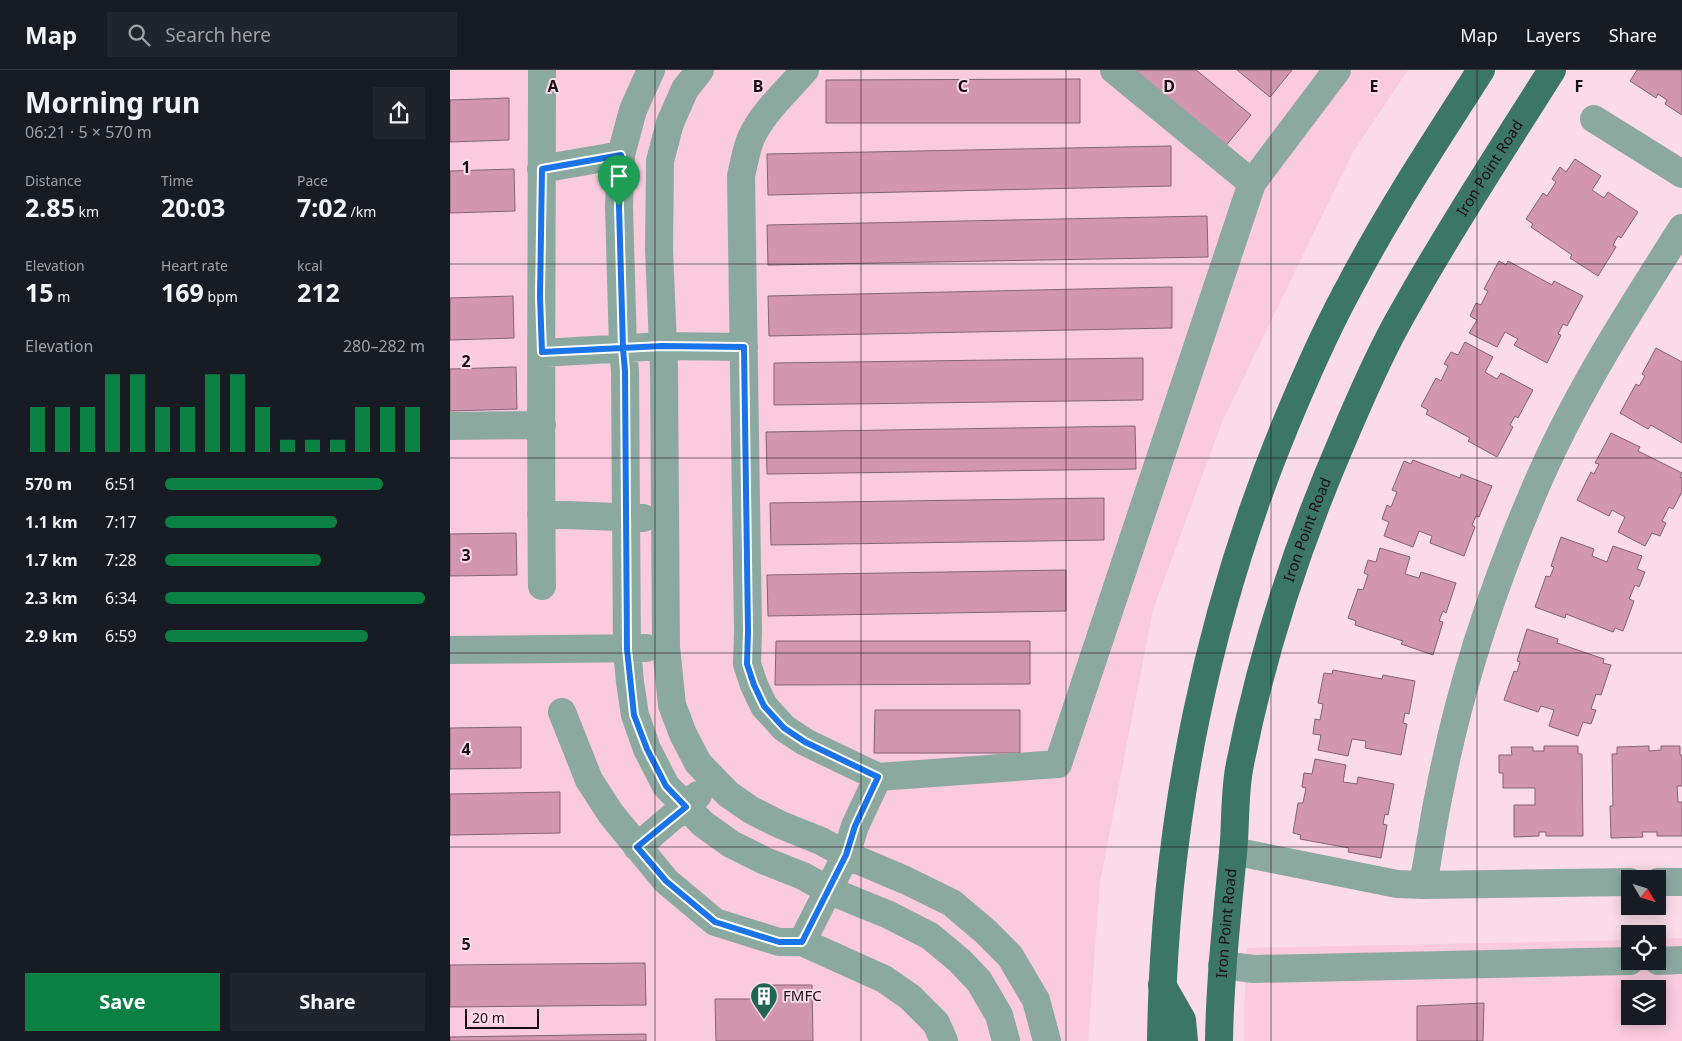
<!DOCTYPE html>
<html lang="en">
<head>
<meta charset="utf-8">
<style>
	:root { --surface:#171b24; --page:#20242c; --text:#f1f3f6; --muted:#9ea1a6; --line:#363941; --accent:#0b8043 }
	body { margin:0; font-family:"Noto Sans",sans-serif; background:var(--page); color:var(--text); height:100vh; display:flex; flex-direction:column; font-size:19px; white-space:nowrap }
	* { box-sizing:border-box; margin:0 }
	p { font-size:16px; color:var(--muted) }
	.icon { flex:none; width:28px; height:28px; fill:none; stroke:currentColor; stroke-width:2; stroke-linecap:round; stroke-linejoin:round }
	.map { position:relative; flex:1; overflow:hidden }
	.side { display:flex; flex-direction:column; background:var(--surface); width:450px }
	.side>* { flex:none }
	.needle { width:32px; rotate:128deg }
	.buttons { position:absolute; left:1171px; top:800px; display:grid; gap:10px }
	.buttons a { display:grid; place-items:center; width:45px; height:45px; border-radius:0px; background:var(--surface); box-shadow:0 2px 12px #0003; font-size:25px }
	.scale { position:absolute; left:15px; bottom:12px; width:74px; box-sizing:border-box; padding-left:5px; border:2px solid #190d12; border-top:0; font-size:14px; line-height:18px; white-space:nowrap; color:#190d12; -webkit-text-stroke:4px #fadbe7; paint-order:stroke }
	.pin { position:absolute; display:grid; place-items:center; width:42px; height:42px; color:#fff; margin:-51px -21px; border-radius:50% 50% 50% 0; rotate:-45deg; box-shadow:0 0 5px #0007 }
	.pin .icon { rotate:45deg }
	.round { display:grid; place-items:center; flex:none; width:52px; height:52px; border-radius:0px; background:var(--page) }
	.head { display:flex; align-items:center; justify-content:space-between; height:85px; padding:0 25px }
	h1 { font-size:28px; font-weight:700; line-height:38px }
	.stats { display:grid; grid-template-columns:repeat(3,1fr); gap:8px; height:85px; padding:5px 25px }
	.stats div { display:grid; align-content:center }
	.stats b { font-size:25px; font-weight:700 }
	.stats small { font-size:14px; font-weight:400 }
	.stats p { font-size:14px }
	.chart { height:140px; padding:10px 25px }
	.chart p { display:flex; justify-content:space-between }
	.chart svg { width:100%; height:90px; margin-top:5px; stroke:var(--accent); stroke-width:6 }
	.action { display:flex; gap:10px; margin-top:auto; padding:10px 25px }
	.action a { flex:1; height:58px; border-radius:0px; background:var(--accent); color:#fff; font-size:20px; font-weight:700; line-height:58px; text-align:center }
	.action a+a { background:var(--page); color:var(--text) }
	ul { padding:0 25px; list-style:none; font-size:16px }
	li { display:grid; grid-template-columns:80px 60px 1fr; align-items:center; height:38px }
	li i { height:12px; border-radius:6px; background:var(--accent) }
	header { display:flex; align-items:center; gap:30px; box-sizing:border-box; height:70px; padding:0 25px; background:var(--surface); border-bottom:1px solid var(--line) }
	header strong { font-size:24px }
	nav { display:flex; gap:28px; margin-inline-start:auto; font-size:18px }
	.search { width:350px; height:45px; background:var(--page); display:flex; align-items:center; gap:12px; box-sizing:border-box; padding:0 18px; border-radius:0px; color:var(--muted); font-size:19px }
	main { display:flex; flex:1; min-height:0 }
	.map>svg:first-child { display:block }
	.built { fill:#f9cbdd; fill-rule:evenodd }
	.building { fill:#d296af; stroke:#846370 }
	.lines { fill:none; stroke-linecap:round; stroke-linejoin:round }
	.minor { stroke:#8ca9a0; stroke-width:28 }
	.major { stroke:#3c7667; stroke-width:28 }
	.route-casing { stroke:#fff; stroke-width:10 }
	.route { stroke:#1a73e8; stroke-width:6 }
	.grid { fill:none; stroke:#190d12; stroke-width:1; stroke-opacity:0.55 }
	.labels { text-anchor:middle; stroke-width:4; stroke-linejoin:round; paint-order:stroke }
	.street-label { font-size:15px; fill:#190d12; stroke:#fadbe7 }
	.poi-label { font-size:15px; fill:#190d12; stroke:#fadbe7; text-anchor:start }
	.grid-label { font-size:16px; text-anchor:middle; font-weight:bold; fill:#190d12; stroke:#fadbe7; stroke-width:4; stroke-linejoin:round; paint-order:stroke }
</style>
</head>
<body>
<header>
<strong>Map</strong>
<div class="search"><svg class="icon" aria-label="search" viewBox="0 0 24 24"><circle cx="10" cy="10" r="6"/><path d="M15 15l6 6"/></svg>Search here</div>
<nav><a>Map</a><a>Layers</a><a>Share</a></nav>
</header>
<main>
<section class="side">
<div class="head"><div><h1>Morning run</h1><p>06:21 · 5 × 570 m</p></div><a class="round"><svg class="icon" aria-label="share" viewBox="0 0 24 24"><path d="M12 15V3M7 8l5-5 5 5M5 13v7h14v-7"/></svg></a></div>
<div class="stats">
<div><p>Distance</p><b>2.85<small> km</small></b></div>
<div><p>Time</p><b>20:03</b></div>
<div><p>Pace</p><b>7:02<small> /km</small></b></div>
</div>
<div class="stats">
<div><p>Elevation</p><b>15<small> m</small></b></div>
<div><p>Heart rate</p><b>169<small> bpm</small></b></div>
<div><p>kcal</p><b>212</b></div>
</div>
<div class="chart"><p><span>Elevation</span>280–282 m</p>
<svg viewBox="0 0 160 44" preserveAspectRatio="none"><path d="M5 44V22M15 44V22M25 44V22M35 44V6M45 44V6M55 44V22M65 44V22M75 44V6M85 44V6M95 44V22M105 44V38M115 44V38M125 44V38M135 44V22M145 44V22M155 44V22"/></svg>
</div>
<ul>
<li><b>570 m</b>6:51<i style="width:84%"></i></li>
<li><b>1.1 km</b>7:17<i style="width:66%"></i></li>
<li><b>1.7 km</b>7:28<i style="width:60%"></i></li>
<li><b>2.3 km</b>6:34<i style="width:100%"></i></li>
<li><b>2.9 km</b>6:59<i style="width:78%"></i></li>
</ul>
<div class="action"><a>Save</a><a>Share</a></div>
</section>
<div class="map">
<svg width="1232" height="971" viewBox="0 0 1232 971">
	<rect width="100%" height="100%" fill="#fadbe7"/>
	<path class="built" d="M 0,0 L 958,0 L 903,82 L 772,352 L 703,540 L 650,812 L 638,971 L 0,971 Z
		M 1232,868 L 1232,971 L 794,971 L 794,938 L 797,878 L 1180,870 L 1180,891 L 1208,891 L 1208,869 ZM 1180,919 L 1208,919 L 1208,946 L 1180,946 Z"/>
	<path class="building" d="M 681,0 L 746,0 L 801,45 L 774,78 Z
		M 787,0 L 842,0 L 820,27 Z
		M 1187,0 L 1232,0 L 1232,45 L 1215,34 L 1217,30 L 1208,24 L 1206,28 L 1180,11 Z
		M 630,9 L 630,53 L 376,53 L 376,10 Z
		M 59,28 L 59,70 L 0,72 L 0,30 Z
		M 721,76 L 721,116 L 318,125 L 317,84 Z
		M 1125,89 L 1151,106 L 1142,120 L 1154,128 L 1158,122 L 1188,142 L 1171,168 L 1168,166 L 1163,175 L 1166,177 L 1148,206 L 1120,188 L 1122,185 L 1081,157 L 1083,154 L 1076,149 L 1093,123 L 1097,126 L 1106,112 L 1102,109 L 1110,97 L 1116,102 Z
		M 64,99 L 65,141 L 0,143 L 0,101 Z
		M 757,146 L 758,187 L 318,195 L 317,155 Z
		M 1049,191 L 1056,195 L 1058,191 L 1102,215 L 1104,211 L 1133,226 L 1117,256 L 1113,254 L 1108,264 L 1111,265 L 1097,293 L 1064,275 L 1068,269 L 1055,262 L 1047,277 L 1019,263 L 1027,250 L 1020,246 L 1026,233 L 1031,235 L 1038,221 L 1034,219 Z
		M 722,217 L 722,258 L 319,266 L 318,226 Z
		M 63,226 L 64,268 L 0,270 L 0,228 Z
		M 1015,272 L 1043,287 L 1035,302 L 1047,309 L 1051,303 L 1083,320 L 1068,348 L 1065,346 L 1060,355 L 1063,357 L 1047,387 L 1018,371 L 1020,368 L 976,344 L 978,340 L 971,336 L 986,308 L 991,311 L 998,296 L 994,294 L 1001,282 L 1008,285 Z
		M 1206,278 L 1232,292 L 1232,373 L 1201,355 L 1198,359 L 1170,343 L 1186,314 L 1189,316 L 1195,306 L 1192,304 Z
		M 693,288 L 693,330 L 324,335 L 324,293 Z
		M 66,297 L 67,339 L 0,341 L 0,299 Z
		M 685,356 L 686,399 L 317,404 L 316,362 Z
		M 1161,363 L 1190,377 L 1188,381 L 1232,403 L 1230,407 L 1232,408 L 1232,422 L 1223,439 L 1219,437 L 1212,451 L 1216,453 L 1210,466 L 1202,463 L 1195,476 L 1168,462 L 1175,447 L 1162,440 L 1159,446 L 1127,430 L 1141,402 L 1144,404 L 1149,394 L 1145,393 Z
		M 963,390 L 1010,408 L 1011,404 L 1042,416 L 1029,447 L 1026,446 L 1022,455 L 1025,457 L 1014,486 L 980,473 L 982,466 L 969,461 L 963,477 L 934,466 L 939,452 L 932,449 L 937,435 L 941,437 L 947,422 L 942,420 L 954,391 L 961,394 Z
		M 654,428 L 654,470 L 321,475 L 320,433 Z
		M 66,463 L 67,505 L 0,506 L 0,464 Z
		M 1111,467 L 1144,479 L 1142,486 L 1157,492 L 1163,476 L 1192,486 L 1187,499 L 1195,502 L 1189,517 L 1185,515 L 1179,529 L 1184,531 L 1173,561 L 1165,558 L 1163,562 L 1116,544 L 1115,548 L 1085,537 L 1096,506 L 1100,507 L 1104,497 L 1101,496 Z
		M 930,478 L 960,487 L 955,504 L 969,508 L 971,502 L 1006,513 L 996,543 L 993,541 L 989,551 L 993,552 L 983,585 L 951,574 L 953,571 L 905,555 L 906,551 L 898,548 L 908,519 L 913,520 L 918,505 L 914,503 L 918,490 L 926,492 Z
		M 616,500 L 616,541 L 318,546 L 317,505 Z
		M 1077,559 L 1108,569 L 1107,573 L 1154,589 L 1153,593 L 1161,595 L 1151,625 L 1146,624 L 1141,639 L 1146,640 L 1141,654 L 1133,652 L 1128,666 L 1099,656 L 1104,640 L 1091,636 L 1088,642 L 1054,630 L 1064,601 L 1067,602 L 1070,592 L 1067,591 Z
		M 326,571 L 580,571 L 580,614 L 325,615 Z
		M 883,600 L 932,609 L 933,605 L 965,611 L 959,644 L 955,643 L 953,653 L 957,654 L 951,685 L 915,678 L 916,671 L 902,669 L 898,686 L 868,680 L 871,665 L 863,664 L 865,649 L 870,650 L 873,634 L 868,633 L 874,603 L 882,604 Z
		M 425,640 L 570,640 L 570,683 L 424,683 Z
		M 71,657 L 71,698 L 0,699 L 0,658 Z
		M 1094,676 L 1128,676 L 1128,684 L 1132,684 L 1133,766 L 1096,766 L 1096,762 L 1089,762 L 1089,766 L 1064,767 L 1064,735 L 1085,735 L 1085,718 L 1053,718 L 1053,703 L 1049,703 L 1049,685 L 1062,685 L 1061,677 L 1083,677 L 1083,681 L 1094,681 Z
		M 1199,676 L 1199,681 L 1211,680 L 1211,676 L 1230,676 L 1230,685 L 1232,685 L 1232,716 L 1227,716 L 1228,732 L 1232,732 L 1232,766 L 1207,766 L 1207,762 L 1192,762 L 1193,767 L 1161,768 L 1160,736 L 1163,736 L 1162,684 L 1167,684 L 1167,677 Z
		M 865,689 L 896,695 L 893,712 L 907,714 L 908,707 L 944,714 L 938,745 L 935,744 L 933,754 L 937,755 L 931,788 L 898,782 L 899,778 L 850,769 L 851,765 L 843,763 L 848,733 L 853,733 L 856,718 L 852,717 L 854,703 L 862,704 Z
		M 110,722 L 110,763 L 0,765 L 0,724 Z
		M 195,893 L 196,935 L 0,937 L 0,895 Z
		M 315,915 L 362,915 L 363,971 L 266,971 L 265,929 L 315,929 Z
		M 1034,933 L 1033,971 L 967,971 L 967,936 Z
		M 196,964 L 196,971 L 0,971 L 0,967 Z"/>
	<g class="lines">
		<path class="minor" d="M 92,0 C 92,172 90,344 92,516
			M 201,0 L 183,40 L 171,85 L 169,136 L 173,278 L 175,301 L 177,579 L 180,612 L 185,645 L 197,679 L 216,716 L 253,754 L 281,774 L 315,791 L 353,806 L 378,820 L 439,845 L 480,866 L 510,891 L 529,911 L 549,945 L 556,971
			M 250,0 L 235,19 L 220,53 L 210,91 L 209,179 L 214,299 L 216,577 L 222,635 L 233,664 L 248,693 L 278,724 L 301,740 L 331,755 L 371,771 L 396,785 L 455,810 L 502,833 L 536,862 L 560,886 L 586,930 L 597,971
			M 355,0 C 337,21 313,42 301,68 C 296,80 294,93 291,106 L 298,561 L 297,594 L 304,615 L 314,636 L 334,658 L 355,672 L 428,707 L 608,694 L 802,113 L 887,0
			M 664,0 L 802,113
			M 1144,49 L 1232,104
			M 91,99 L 171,85
			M 92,283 L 212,276 L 294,277
			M 0,356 L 92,355
			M 91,444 L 193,448
			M 0,580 L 196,578
			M 112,642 L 139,710 L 161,744 L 216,811 L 265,852 L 329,872 L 352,872 L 434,909 L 460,927 L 486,953 L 494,971
			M 187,777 L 248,725
			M 783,781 L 947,814 L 973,815
			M 1180,812 L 973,815 C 979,783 983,751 990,719 C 1010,616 1043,516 1084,421 C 1123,328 1178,243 1232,158
			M 1208,812 L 1232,812
			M 352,872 L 396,785 L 405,756 L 428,707
			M 1208,891 L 1232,890
			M 772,895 L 804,899 L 1180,891"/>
		<g class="major">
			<path d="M 712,915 L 732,950 L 734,971"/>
			<path d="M 711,971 C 714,751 758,534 845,332 C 862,292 880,252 901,214 C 940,140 986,70 1031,0"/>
			<path id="s1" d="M 769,971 C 770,908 777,846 783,783 C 786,754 784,722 790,694 C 812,582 848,473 893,369 C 909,331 926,292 946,255 C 994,168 1049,84 1102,0"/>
		</g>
	</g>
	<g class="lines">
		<g class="route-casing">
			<path id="route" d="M 169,136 L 173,278 L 175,301 L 177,579 L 184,645 L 197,679 L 216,716 L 236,737 L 187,777 L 216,811 L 265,852 L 329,872 L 352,872 L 396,785 L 405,756 L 428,707 L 355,672 L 334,658 L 314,636 L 304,615 L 297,594 L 298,561 L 294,277 L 212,276 L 92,282 L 90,227 L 92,99 L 171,85 L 169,136"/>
		</g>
		<use href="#route" class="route"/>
	</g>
	<path class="grid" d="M 205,0 L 205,971M 411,0 L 411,971M 616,0 L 616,971M 821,0 L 821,971M 1027,0 L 1027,971M 0,194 L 1232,194M 0,388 L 1232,388M 0,583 L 1232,583M 0,777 L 1232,777"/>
	<defs>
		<g id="building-pin" transform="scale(1.4375)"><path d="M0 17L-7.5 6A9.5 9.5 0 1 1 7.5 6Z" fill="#226555" stroke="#fadbe7"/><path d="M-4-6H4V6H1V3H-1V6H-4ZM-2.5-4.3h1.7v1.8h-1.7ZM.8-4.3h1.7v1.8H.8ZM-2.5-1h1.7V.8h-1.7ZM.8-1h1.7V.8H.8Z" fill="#fff"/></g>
	</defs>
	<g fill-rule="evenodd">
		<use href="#building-pin" x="314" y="926"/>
	</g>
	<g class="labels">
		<g class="street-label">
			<text dy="5" stroke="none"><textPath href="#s1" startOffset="928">Iron Point Road</textPath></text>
			<text dy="5" stroke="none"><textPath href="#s1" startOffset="522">Iron Point Road</textPath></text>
			<text dy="5" stroke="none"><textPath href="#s1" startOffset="118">Iron Point Road</textPath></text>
		</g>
		<g class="poi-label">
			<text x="333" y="931">FMFC</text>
		</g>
	</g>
	<g class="grid-label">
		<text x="103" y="22">A</text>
		<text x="308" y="22">B</text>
		<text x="513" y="22">C</text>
		<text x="719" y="22">D</text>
		<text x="924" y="22">E</text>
		<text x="1129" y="22">F</text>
		<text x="16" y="103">1</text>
		<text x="16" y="297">2</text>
		<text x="16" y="491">3</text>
		<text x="16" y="685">4</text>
		<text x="16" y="880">5</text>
	</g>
</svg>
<div class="buttons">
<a><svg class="needle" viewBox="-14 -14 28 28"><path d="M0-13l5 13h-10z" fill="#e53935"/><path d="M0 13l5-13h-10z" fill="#9ea1a6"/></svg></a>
<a><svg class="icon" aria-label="locate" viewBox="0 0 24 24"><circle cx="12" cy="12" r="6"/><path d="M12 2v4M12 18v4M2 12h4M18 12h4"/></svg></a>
<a><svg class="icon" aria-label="layers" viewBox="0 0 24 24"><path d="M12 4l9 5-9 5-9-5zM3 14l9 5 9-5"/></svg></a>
</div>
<div class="scale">20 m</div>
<div class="pin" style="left:169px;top:136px;background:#1e9e55"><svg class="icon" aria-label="arrive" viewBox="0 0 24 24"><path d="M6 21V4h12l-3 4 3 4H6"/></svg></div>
</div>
</main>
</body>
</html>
